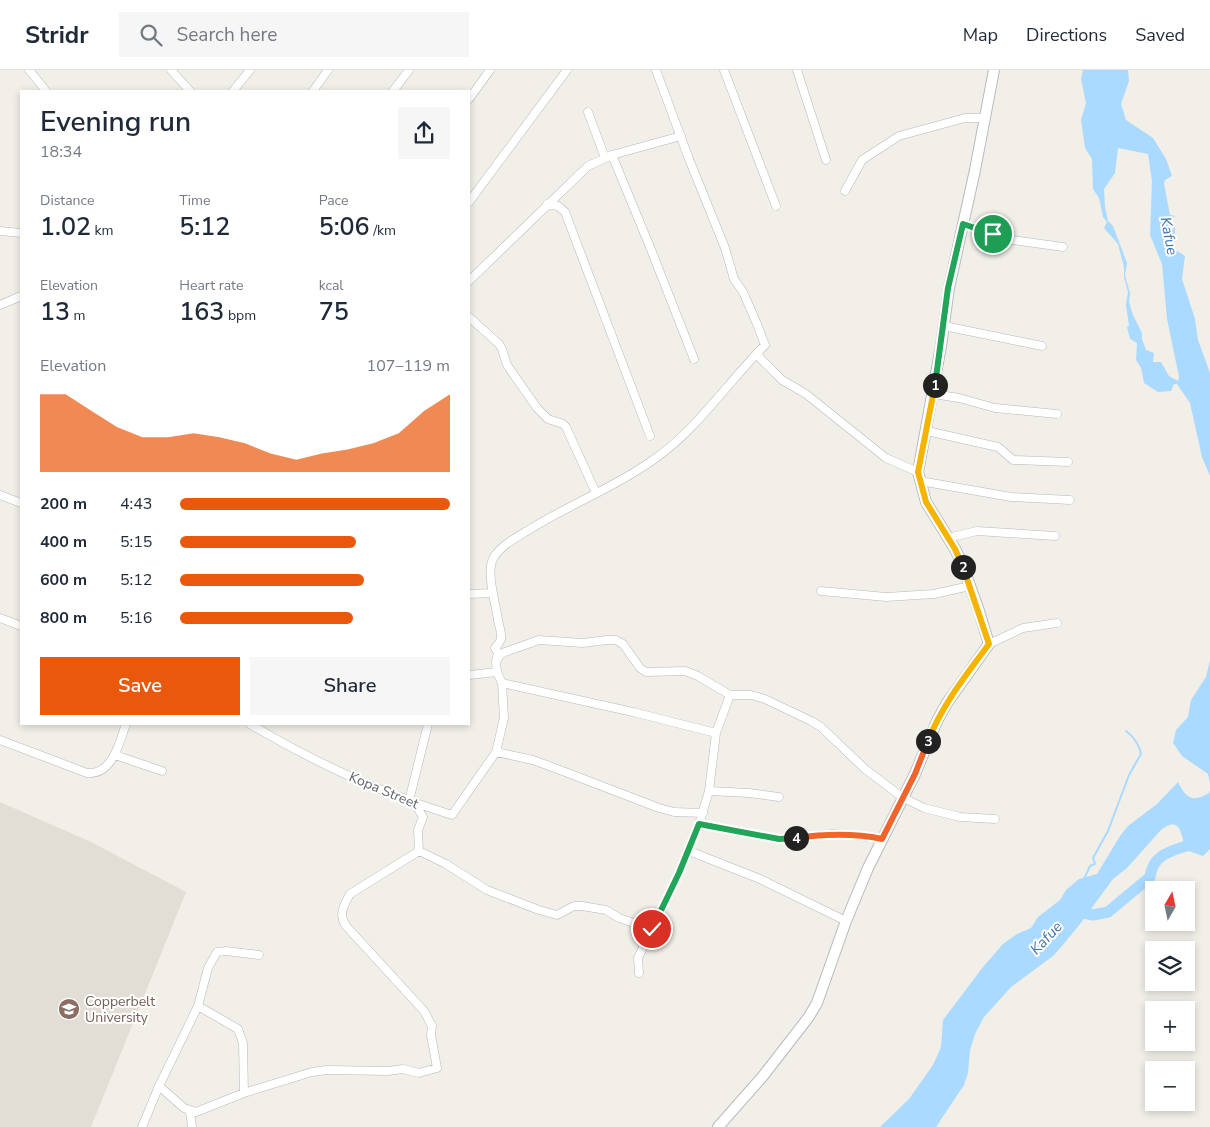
<!DOCTYPE html>
<html lang="en">
<head>
<meta charset="utf-8">
<style>
	:root { --surface:#fff; --page:#f6f6f7; --text:#1f2937; --muted:#747a83; --line:#e0e1e3; --accent:#ea580c }
	body { margin:0; font-family:"Nunito Sans",sans-serif; background:var(--page); color:var(--text); height:100vh; display:flex; flex-direction:column; font-size:19px; white-space:nowrap }
	* { box-sizing:border-box; margin:0 }
	p { font-size:16px; color:var(--muted) }
	.icon { flex:none; width:28px; height:28px; fill:none; stroke:currentColor; stroke-width:2; stroke-linecap:round; stroke-linejoin:round }
	.map { position:relative; flex:1; overflow:hidden }
	.sheet { position:absolute; left:20px; top:20px; width:450px; height:635px; display:flex; flex-direction:column; background:var(--surface); border-radius:0px; box-shadow:0 2px 8px #0003 }
	.sheet>* { flex:none }
	.needle { width:32px; rotate:9deg }
	.tools { position:absolute; left:1145px; top:811px; display:grid; gap:10px }
	.tools a { display:grid; place-items:center; width:50px; height:50px; border-radius:0px; background:var(--surface); box-shadow:0 2px 8px #0003; font-size:25px }
	.pin { position:absolute; display:grid; place-items:center; width:42px; height:42px; color:#fff; margin:-21px; border:2px solid #fff; border-radius:50%; box-shadow:0 1px 5px #0007 }
	.km { position:absolute; width:25px; height:25px; margin:-12px; border-radius:50%; background:#222; color:#fff; font-size:14px; line-height:25px; text-align:center }
	.round { display:grid; place-items:center; flex:none; width:52px; height:52px; border-radius:0px; background:var(--page) }
	.headline { display:flex; align-items:center; justify-content:space-between; height:85px; padding:0 20px }
	h1 { font-size:28px; font-weight:600; line-height:38px }
	.metrics { display:grid; grid-template-columns:repeat(3,1fr); gap:8px; height:85px; padding:5px 20px }
	.metrics div { display:grid; align-content:center }
	.metrics b { font-size:25px; font-weight:600 }
	.metrics small { font-size:14px; font-weight:400 }
	.metrics p { font-size:14px }
	.chart { height:140px; padding:10px 20px }
	.chart p { display:flex; justify-content:space-between }
	.chart svg { width:100%; height:90px; margin-top:5px; fill:var(--accent); opacity:.7 }
	.action { display:flex; gap:10px; margin-top:auto; padding:10px 20px }
	.action a { flex:1; height:58px; border-radius:0px; background:var(--accent); color:#fff; font-size:20px; font-weight:600; line-height:58px; text-align:center }
	.action a+a { background:var(--page); color:var(--text) }
	ul { padding:0 20px; list-style:none; font-size:16px }
	li { display:grid; grid-template-columns:80px 60px 1fr; align-items:center; height:38px }
	li i { height:12px; border-radius:6px; background:var(--accent) }
	header { display:flex; align-items:center; gap:30px; box-sizing:border-box; height:70px; padding:0 25px; background:var(--surface); border-bottom:1px solid var(--line) }
	header strong { font-size:24px }
	nav { display:flex; gap:28px; margin-inline-start:auto; font-size:18px }
	.search { width:350px; height:45px; background:var(--page); display:flex; align-items:center; gap:12px; box-sizing:border-box; padding:0 18px; border-radius:0px; color:var(--muted); font-size:19px }
	.map>svg:first-child { display:block }
	.education { fill:#e1ded6 }
	.water { fill:#aadaff; fill-rule:evenodd }
	.lines { fill:none; stroke-linecap:round; stroke-linejoin:round }
	.stream { stroke:#aadaff; stroke-width:2 }
	.river { stroke:#aadaff; stroke-width:11 }
	.street-casing { stroke:#b5b8bc; stroke-width:9 }
	.secondary-casing { stroke:#b6babf; stroke-width:12 }
	.street { stroke:#fff; stroke-width:8 }
	.secondary { stroke:#fff; stroke-width:10 }
	.split-1-casing { stroke:#fff; stroke-width:10 }
	.split-2-casing { stroke:#fff; stroke-width:10 }
	.split-3-casing { stroke:#fff; stroke-width:10 }
	.split-4-casing { stroke:#fff; stroke-width:10 }
	.split-5-casing { stroke:#fff; stroke-width:10 }
	.split-1 { stroke:#22a559; stroke-width:6 }
	.split-2 { stroke:#f5b400; stroke-width:6 }
	.split-3 { stroke:#f5b400; stroke-width:6 }
	.split-4 { stroke:#f0652b; stroke-width:6 }
	.split-5 { stroke:#22a559; stroke-width:6 }
	.labels { text-anchor:middle; stroke-width:4; stroke-linejoin:round; paint-order:stroke }
	.street-label { font-size:14px; fill:#5f6368; stroke:#fff }
	.education-label { font-size:14px; fill:#785e54; stroke:#fff; text-anchor:start }
	.water-label { font-size:15px; font-style:italic; fill:#4174aa; stroke:#fff }
</style>
</head>
<body>
<header>
<strong>Stridr</strong>
<div class="search"><svg class="icon" aria-label="search" viewBox="0 0 24 24"><circle cx="10" cy="10" r="6"/><path d="M15 15l6 6"/></svg>Search here</div>
<nav><a>Map</a><a>Directions</a><a>Saved</a></nav>
</header>
<div class="map">
<svg width="1210" height="1057" viewBox="0 0 1210 1057">
	<rect width="100%" height="100%" fill="#f1efe8"/>
	<path class="education" d="M 0,732 L 91,772 L 186,822 L 91,1057 L 0,1057 Z"/>
	<path class="water" d="M 1083,0 L 1128,0 L 1129,11 L 1121,34 L 1126,50 L 1153,68 L 1166,89 L 1172,106 L 1165,110 L 1159,129 L 1166,144 L 1175,146 L 1170,152 L 1172,157 L 1175,157 L 1174,179 L 1185,186 L 1182,209 L 1195,249 L 1198,270 L 1210,303 L 1210,406 L 1202,387 L 1190,333 L 1177,314 L 1174,314 L 1171,321 L 1158,322 L 1144,313 L 1141,298 L 1136,290 L 1137,273 L 1130,269 L 1127,257 L 1129,256 L 1126,235 L 1128,222 L 1124,207 L 1124,197 L 1118,174 L 1104,158 L 1107,152 L 1103,147 L 1099,128 L 1093,119 L 1092,89 L 1085,78 L 1081,50 L 1086,33 L 1081,9 ZM 1118,78 L 1148,84 L 1152,111 L 1150,165 L 1162,194 L 1167,249 L 1179,307 L 1178,311 L 1169,306 L 1161,292 L 1153,292 L 1154,283 L 1146,280 L 1142,269 L 1142,263 L 1133,245 L 1129,232 L 1130,223 L 1125,205 L 1127,193 L 1113,156 L 1108,151 L 1105,137 L 1104,119 L 1115,103 Z
		M 1210,590 L 1210,713 L 1208,704 L 1182,686 L 1173,673 L 1176,660 L 1188,647 L 1191,630 L 1206,607 Z
		M 1178,712 C 1186,728 1192,733 1209,723 L 1210,720 L 1210,779 L 1203,786 L 1186,780 C 1181,767 1182,744 1161,760 L 1127,798 L 1113,809 L 1080,854 L 1062,876 L 1053,886 L 1011,917 L 984,947 L 975,964 L 970,980 L 968,1003 L 964,1015 L 936,1057 L 880,1057 L 909,1029 L 933,995 L 941,977 L 943,950 L 983,897 L 1003,874 L 1017,864 L 1031,858 L 1038,847 L 1060,830 L 1066,820 L 1079,809 L 1097,804 L 1120,766 L 1128,756 L 1157,734 Z"/>
	<g class="lines">
		<path class="stream" d="M 1084,809 L 1090,796 L 1095,794 L 1093,788 L 1108,761 L 1129,705 L 1141,684 C 1139,674 1134,667 1126,661"/>
		<path class="river" d="M 1158,111 L 1166,154
			M 1074,841 L 1093,845 L 1108,842 L 1150,807 C 1153,783 1173,781 1192,774 L 1196,769"/>
		<g class="street-casing">
			<path id="street" d="M 29,0 L 46,21
				M 171,0 L 190,21
				M 724,0 L 776,136
				M 797,0 L 826,90
				M 233,21 L 250,0
				M 313,21 L 328,0
				M 393,21 L 409,0
				M 469,29 L 490,0
				M 588,42 L 605,88
				M 612,85 L 650,177 L 694,289
				M 845,121 L 862,90 L 899,66 L 965,48 L 985,48
				M 469,132 L 567,0
				M 547,134 L 558,136 L 565,142 L 650,366
				M 963,154 L 1012,170 L 1063,177
				M 0,161 L 21,163
				M 469,211 L 588,96 L 612,85 L 681,66
				M 0,235 L 21,226
				M 469,247 L 499,274 L 502,279 L 507,295 L 537,338 L 548,349 L 563,354 L 566,357 L 596,423
				M 944,256 L 1042,276
				M 756,284 L 782,310 L 806,324 L 886,388 L 918,402
				M 933,324 L 959,328 L 995,338 L 1057,344
				M 927,361 L 998,377 L 1013,390 L 1068,392
				M 920,411 L 1011,427 L 1070,430
				M 0,425 L 21,433
				M 948,468 L 977,461 L 1055,466
				M 821,521 L 886,527 L 934,524 L 970,516
				M 469,524 L 493,523
				M 0,548 L 21,556
				M 989,574 L 1023,558 L 1057,553
				M 496,591 L 498,583 L 495,578 C 497,576 500,572 501,569 C 502,563 499,556 498,550 C 496,534 485,501 494,487 C 502,475 515,468 527,461 C 568,435 614,418 653,390 C 697,360 727,313 765,275 L 757,254 L 743,222 L 734,209 L 725,178 L 689,89 L 656,0
				M 469,605 L 497,602
				M 502,613 L 633,642 L 716,663
				M 250,654 C 312,691 383,724 452,745 L 496,682 L 504,648 L 502,613 L 497,602 L 496,592 L 500,585 L 505,582 L 539,570 L 583,573 L 607,570 L 616,570 L 623,574 L 640,598 L 646,602 L 685,601 L 698,606 L 730,625 L 751,625 L 765,629 L 811,651 L 821,657 L 865,699 L 902,727 L 924,738 L 960,747 L 995,749
				M 0,670 L 87,703 C 113,705 119,673 126,654
				M 496,682 L 533,690 L 560,700 L 659,738 L 674,742 L 703,743
				M 115,685 L 162,701
				M 709,721 L 749,723 L 779,727
				M 409,731 L 428,654
				M 415,734 L 423,747 L 418,760 L 419,781
				M 699,754 L 779,769 L 833,764 L 852,765 L 882,769
				M 419,781 L 446,794 L 487,820 L 539,840 L 557,845 L 574,836 L 582,836 L 606,840 L 619,848 L 652,859
				M 689,781 L 760,809 L 846,851
				M 639,903 L 638,888 L 679,803 L 699,754 L 709,721 L 716,663 L 730,625
				M 198,936 L 238,959 L 243,973 L 244,1023
				M 159,1016 L 184,1038 L 196,1042 L 244,1023 L 312,1002 L 327,1000 L 388,1001 L 403,999 L 419,1003 L 437,998 L 431,965 L 432,956 L 424,941 L 347,857 C 338,846 343,836 350,824 L 419,781
				M 190,1041 L 192,1057
				M 142,1057 L 159,1016 L 198,936 L 208,898 L 217,882 L 226,881 L 259,885"/>
		</g>
		<g class="secondary-casing">
			<path id="secondary" d="M 718,1057 L 763,1006 L 808,948 L 817,933 L 846,851 L 868,798 L 915,704 L 937,651 L 947,633 L 989,574 L 979,541 L 962,493 L 955,479 L 926,432 L 918,402 L 941,276 L 949,218 L 975,100 L 994,0"/>
		</g>
		<use href="#street" class="street"/>
		<use href="#secondary" class="secondary"/>
	</g>
	<g class="lines">
		<g class="split-1-casing">
			<path id="split-1" d="M 935,315 L 948,218 L 963,154 L 993,164"/>
		</g>
		<g class="split-2-casing">
			<path id="split-2" d="M 935,315 L 918,402 L 926,432 L 955,479 L 963,497"/>
		</g>
		<g class="split-3-casing">
			<path id="split-3" d="M 928,671 C 942,635 966,605 989,574 L 963,497"/>
		</g>
		<g class="split-4-casing">
			<path id="split-4" d="M 796,768 C 825,764 853,763 882,769 L 915,704 L 928,671"/>
		</g>
		<g class="split-5-casing">
			<path id="split-5" d="M 652,859 L 679,803 L 699,754 L 779,769 L 796,768"/>
		</g>
		<use href="#split-1" class="split-1"/>
		<use href="#split-2" class="split-2"/>
		<use href="#split-3" class="split-3"/>
		<use href="#split-4" class="split-4"/>
		<use href="#split-5" class="split-5"/>
	</g>
	<defs>
		<g id="university-disc" transform="scale(1.125)"><circle r="9.5" fill="#8d6e63" stroke="#fff"/><path d="M0-5L7-2L0 1L-7-2ZM-4 1L0 2.5L4 1V4Q0 6-4 4Z" fill="#fff"/></g>
	</defs>
	<g fill-rule="evenodd">
		<use href="#university-disc" x="69" y="939"/>
	</g>
	<g class="labels">
		<g class="street-label">
			<text transform="translate(384 720) rotate(23)" y="5">Kopa Street</text>
		</g>
		<g class="education-label">
			<text x="85" y="936">Copperbelt<tspan x="85" dy="16">University</tspan></text>
		</g>
		<g class="water-label">
			<text transform="translate(1169 166) rotate(79)" y="5">Kafue</text>
			<text transform="translate(1046 868) rotate(-47)" y="5">Kafue</text>
		</g>
	</g>
</svg>
<div class="tools">
<a><svg class="needle" viewBox="-14 -14 28 28"><path d="M0-13l5 13h-10z" fill="#e53935"/><path d="M0 13l5-13h-10z" fill="#747a83"/></svg></a>
<a><svg class="icon" aria-label="layers" viewBox="0 0 24 24"><path d="M12 4l9 5-9 5-9-5zM3 14l9 5 9-5"/></svg></a>
<a>+</a>
<a>−</a>
</div>
<div class="pin" style="left:993px;top:164px;background:#1e9e55"><svg class="icon" aria-label="arrive" viewBox="0 0 24 24"><path d="M6 21V4h12l-3 4 3 4H6"/></svg></div>
<div class="pin" style="left:652px;top:859px;background:#d93025"><svg class="icon" aria-label="check" viewBox="0 0 24 24"><path d="M5 12l5 5 9-10"/></svg></div>
<b class="km" style="left:935px;top:315px">1</b>
<b class="km" style="left:963px;top:497px">2</b>
<b class="km" style="left:928px;top:671px">3</b>
<b class="km" style="left:796px;top:768px">4</b>
<section class="sheet">
<div class="headline"><div><h1>Evening run</h1><p>18:34</p></div><a class="round"><svg class="icon" aria-label="share" viewBox="0 0 24 24"><path d="M12 15V3M7 8l5-5 5 5M5 13v7h14v-7"/></svg></a></div>
<div class="metrics">
<div><p>Distance</p><b>1.02<small> km</small></b></div>
<div><p>Time</p><b>5:12</b></div>
<div><p>Pace</p><b>5:06<small> /km</small></b></div>
</div>
<div class="metrics">
<div><p>Elevation</p><b>13<small> m</small></b></div>
<div><p>Heart rate</p><b>163<small> bpm</small></b></div>
<div><p>kcal</p><b>75</b></div>
</div>
<div class="chart"><p><span>Elevation</span>107–119 m</p>
<svg viewBox="0 0 160 44" preserveAspectRatio="none"><path d="M0 44V6L10 6L20 14L30 22L40 27L50 27L60 25L70 27L80 30L90 35L100 38L110 35L120 33L130 30L140 25L150 14L160 6V44z"/></svg>
</div>
<ul>
<li><b>200 m</b>4:43<i style="width:100%"></i></li>
<li><b>400 m</b>5:15<i style="width:65%"></i></li>
<li><b>600 m</b>5:12<i style="width:68%"></i></li>
<li><b>800 m</b>5:16<i style="width:64%"></i></li>
</ul>
<div class="action"><a>Save</a><a>Share</a></div>
</section>
</div>
</body>
</html>
